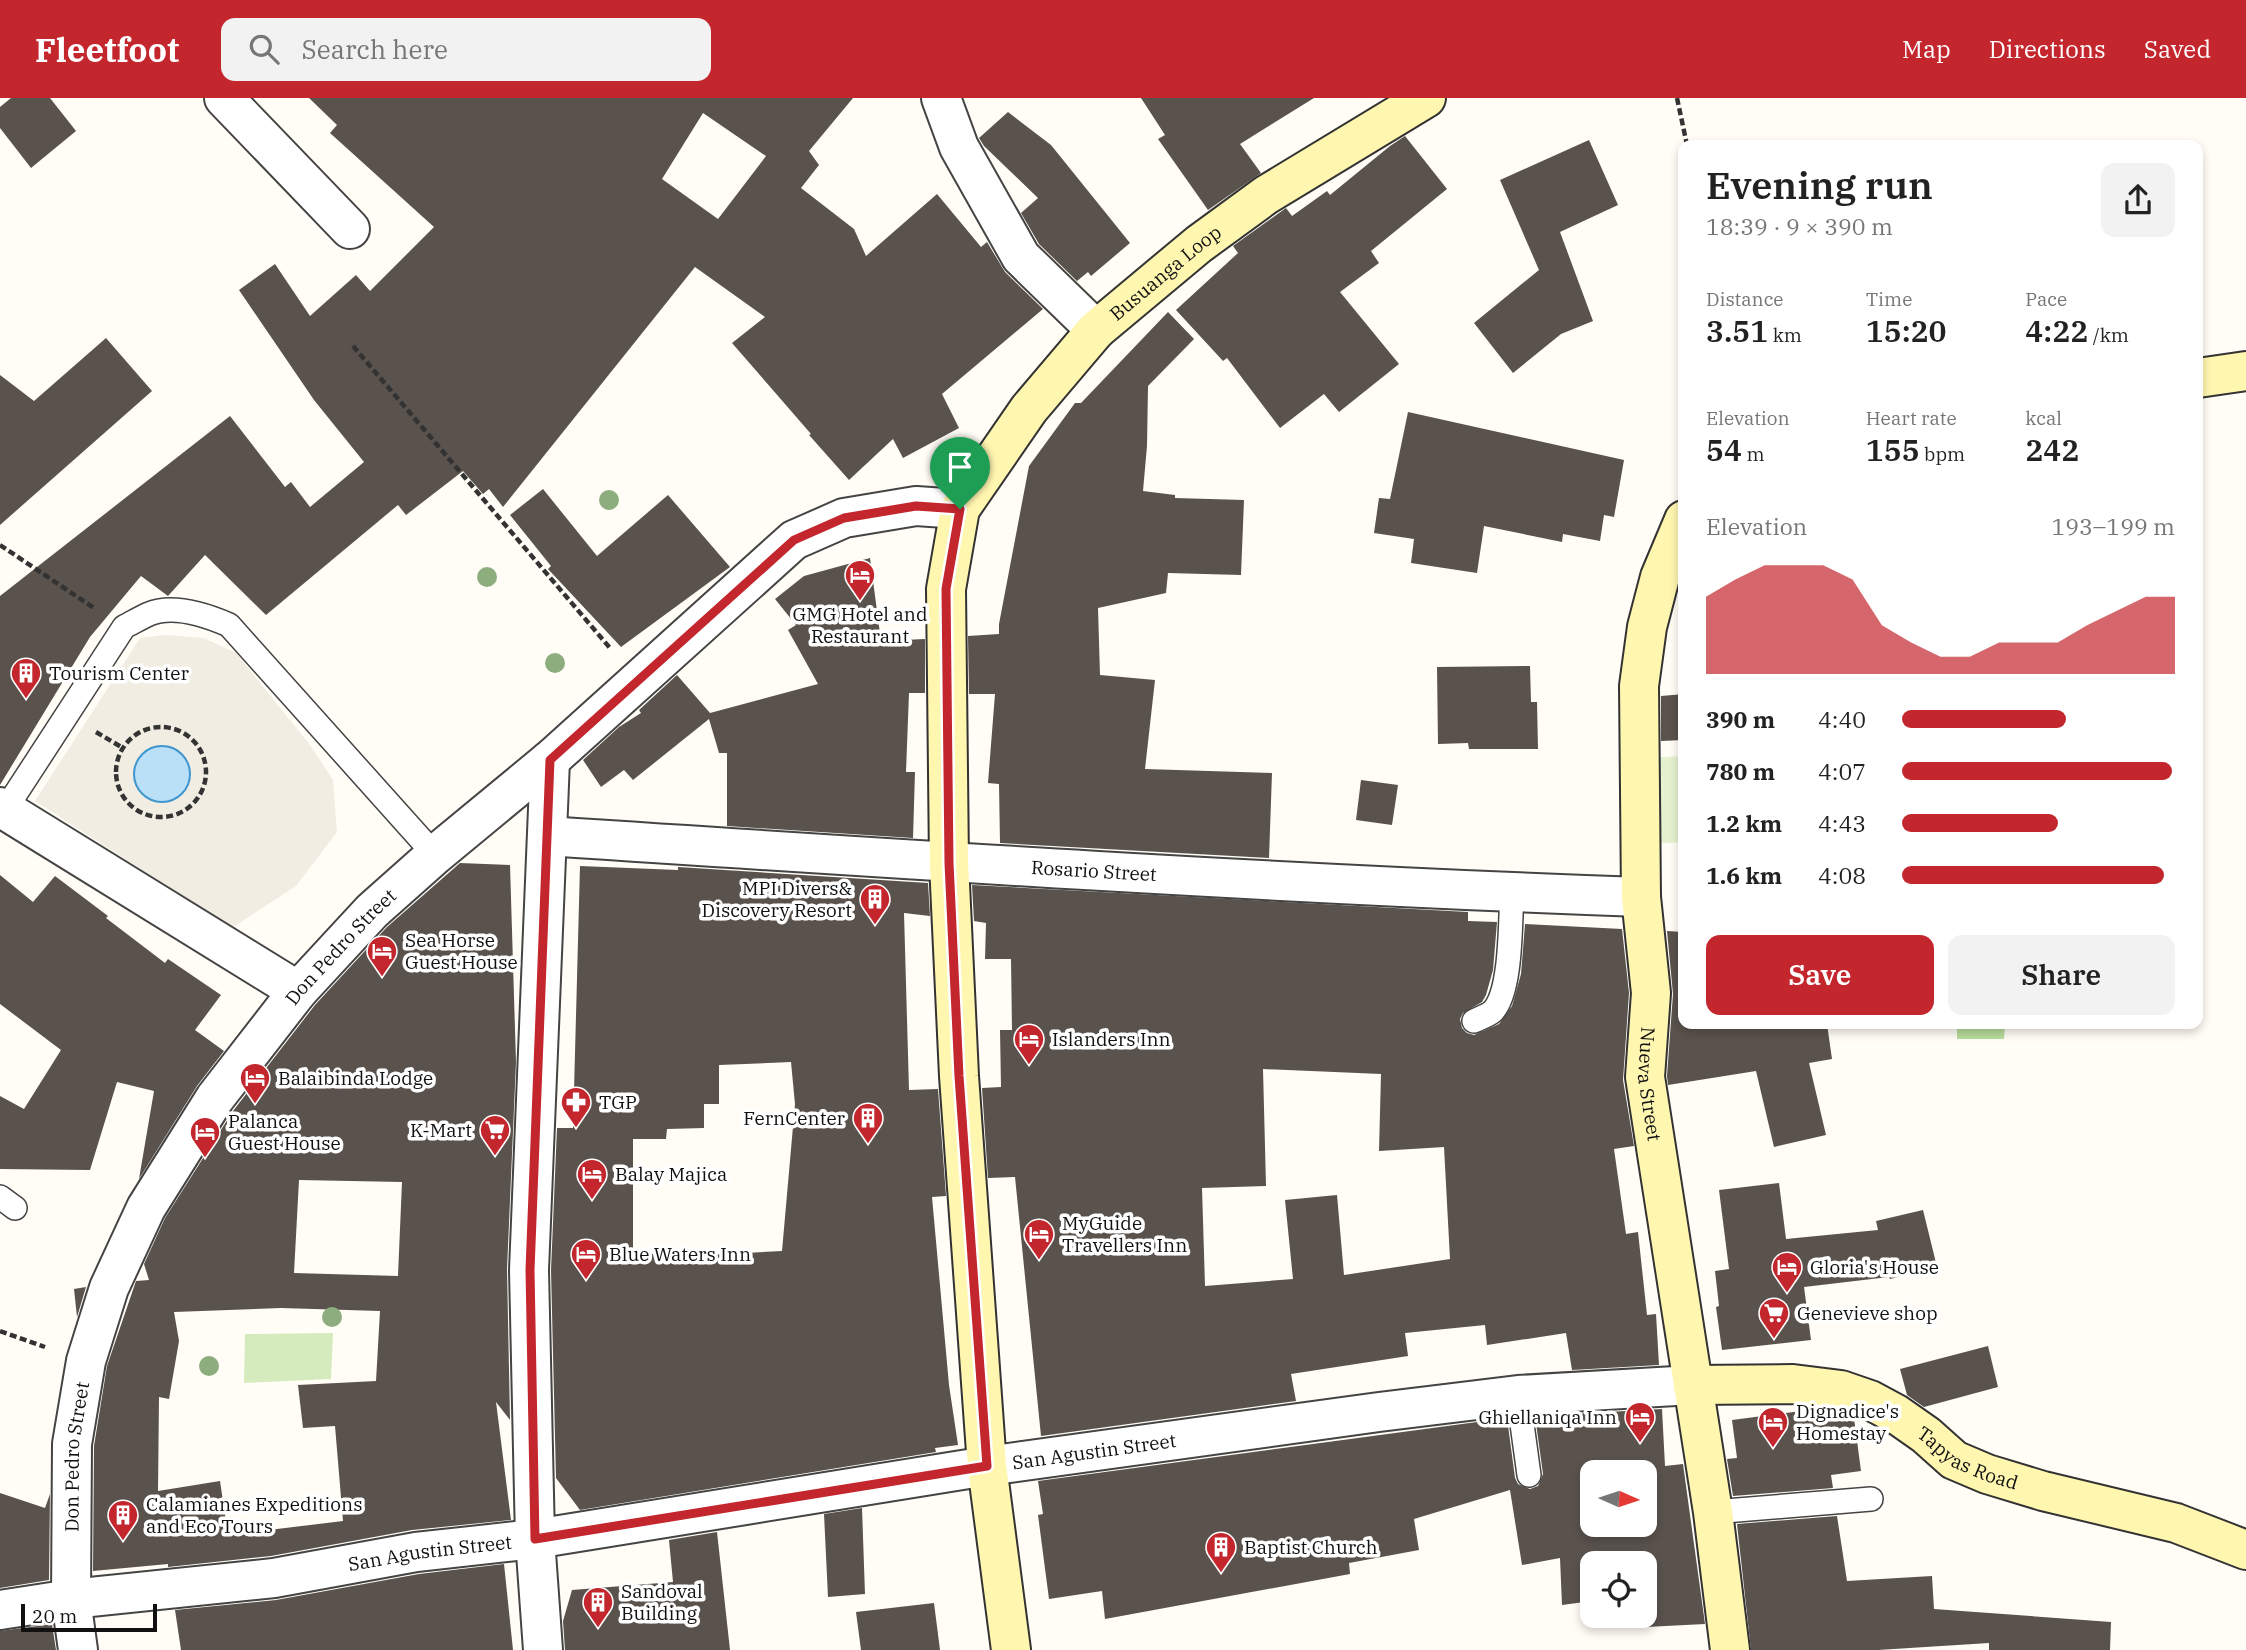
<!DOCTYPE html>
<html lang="en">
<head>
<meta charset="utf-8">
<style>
	:root { --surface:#fff; --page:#f2f2f2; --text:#222; --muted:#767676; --accent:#c4262e }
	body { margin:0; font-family:"IBM Plex Serif",serif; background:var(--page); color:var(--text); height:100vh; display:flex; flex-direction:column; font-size:26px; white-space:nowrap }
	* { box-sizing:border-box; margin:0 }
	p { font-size:23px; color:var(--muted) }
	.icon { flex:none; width:38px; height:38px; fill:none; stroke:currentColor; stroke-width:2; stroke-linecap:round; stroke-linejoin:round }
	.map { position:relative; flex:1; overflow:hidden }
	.sheet { position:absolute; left:1678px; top:42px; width:525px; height:889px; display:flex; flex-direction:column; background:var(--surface); border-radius:14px; box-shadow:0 4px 10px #0003 }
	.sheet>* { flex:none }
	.needle { width:46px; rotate:93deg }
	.fabs { position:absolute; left:1580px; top:1362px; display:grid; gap:14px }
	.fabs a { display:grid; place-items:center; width:77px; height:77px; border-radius:14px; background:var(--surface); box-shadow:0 4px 10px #0003; font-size:35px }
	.scale { position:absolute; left:21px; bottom:18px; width:136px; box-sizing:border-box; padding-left:7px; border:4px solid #111; border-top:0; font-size:19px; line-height:24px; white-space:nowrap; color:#111; -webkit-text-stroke:5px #fff; paint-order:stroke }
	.pin { position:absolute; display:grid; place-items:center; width:60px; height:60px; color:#fff; margin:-72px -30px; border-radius:50% 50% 50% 0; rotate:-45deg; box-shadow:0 0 7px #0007 }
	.pin .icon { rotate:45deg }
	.round { display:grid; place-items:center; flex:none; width:74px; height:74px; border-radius:14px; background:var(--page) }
	.summary { display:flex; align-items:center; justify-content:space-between; height:119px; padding:0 28px }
	h1 { font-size:38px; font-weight:600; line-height:52px }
	.metrics { display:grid; grid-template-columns:repeat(3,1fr); gap:10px; height:119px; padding:7px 28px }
	.metrics div { display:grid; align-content:center }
	.metrics b { font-size:30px; font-weight:600 }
	.metrics small { font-size:19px; font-weight:400 }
	.metrics p { font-size:19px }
	.chart { height:196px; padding:14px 28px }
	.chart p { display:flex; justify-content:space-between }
	.chart svg { width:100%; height:126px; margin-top:7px; fill:var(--accent); opacity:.7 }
	.primary-button { display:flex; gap:14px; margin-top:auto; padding:14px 28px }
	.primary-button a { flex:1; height:80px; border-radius:14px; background:var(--accent); color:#fff; font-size:28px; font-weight:600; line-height:80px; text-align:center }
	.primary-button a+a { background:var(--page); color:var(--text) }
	ul { padding:0 28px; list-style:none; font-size:23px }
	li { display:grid; grid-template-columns:112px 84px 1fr; align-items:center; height:52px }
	li i { height:18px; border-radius:9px; background:var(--accent) }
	header { display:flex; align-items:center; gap:42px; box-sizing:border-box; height:98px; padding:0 35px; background:var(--accent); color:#fff }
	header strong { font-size:33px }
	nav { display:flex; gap:38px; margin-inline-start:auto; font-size:24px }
	.search { width:490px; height:63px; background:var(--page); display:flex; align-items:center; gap:18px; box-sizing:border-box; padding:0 24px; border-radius:14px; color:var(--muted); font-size:26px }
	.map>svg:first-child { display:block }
	.green { fill:#d5ebbd }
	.forest { fill:#b9dc9c }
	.pitch { fill:#e6f2cf }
	.plaza { fill:#f1ede2 }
	.water { fill:#b9e0f7; stroke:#3f96cf; stroke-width:2 }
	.building { fill:#5a524d; fill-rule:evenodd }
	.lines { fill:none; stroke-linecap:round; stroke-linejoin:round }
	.lane-casing { stroke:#444; stroke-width:26 }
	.street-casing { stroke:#444; stroke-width:42 }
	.secondary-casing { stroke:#333; stroke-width:42 }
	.path { stroke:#333; stroke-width:4.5; stroke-dasharray:7 3.5; stroke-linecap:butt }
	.lane { stroke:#fff; stroke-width:23 }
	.street { stroke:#fff; stroke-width:38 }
	.secondary { stroke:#fff6b0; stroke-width:38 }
	.tree { fill:#8dad7f }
	.route-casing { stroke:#fff; stroke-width:14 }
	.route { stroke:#c4262e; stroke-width:9 }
	.labels { text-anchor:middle; stroke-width:7; stroke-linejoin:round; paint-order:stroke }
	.street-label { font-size:19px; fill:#111; stroke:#fff }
	.poi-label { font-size:19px; fill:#111; stroke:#fff; text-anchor:start }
</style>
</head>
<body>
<header>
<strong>Fleetfoot</strong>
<div class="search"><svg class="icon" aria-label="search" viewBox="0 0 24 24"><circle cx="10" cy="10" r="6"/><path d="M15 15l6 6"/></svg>Search here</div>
<nav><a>Map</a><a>Directions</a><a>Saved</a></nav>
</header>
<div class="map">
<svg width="2246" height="1552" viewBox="0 0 2246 1552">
	<rect width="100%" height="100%" fill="#fffdf5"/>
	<path class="green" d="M 333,1235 L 331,1281 L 244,1285 L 245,1236 Z"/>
	<path class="forest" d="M 1957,926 L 2005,926 L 2004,941 L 1957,941 Z"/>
	<path class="pitch" d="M 1683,658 L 1683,744 L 1648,746 L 1643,660 Z"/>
	<path class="plaza" d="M 166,537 L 204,540 L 236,555 L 310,647 L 333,682 L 337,734 L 296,788 L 232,830 L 35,703 L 140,540 Z"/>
	<path class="water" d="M134 676a28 28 0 1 1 56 0a28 28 0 1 1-56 0Z"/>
	<path class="building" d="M 11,0 L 50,0 L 76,33 L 31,70 L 0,30 L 0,9 Z
		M 309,0 L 853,0 L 809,53 L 819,67 L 801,90 L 854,131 L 866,158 L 937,96 L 981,149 L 987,144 L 1005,174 L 1043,211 L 942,296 L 959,330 L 903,360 L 893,341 L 849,382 L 809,337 L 811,336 L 732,245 L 765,219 L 695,169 L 503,409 L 489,391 L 483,396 L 463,373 L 406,417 L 398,407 L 266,517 L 205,457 L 168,498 L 141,478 L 90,539 L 0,687 L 0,498 L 230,318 L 285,389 L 291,384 L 310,409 L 364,364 L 314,302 L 239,192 L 275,166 L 310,218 L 356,177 L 370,193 L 434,129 L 330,35 L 337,27 ZM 703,15 L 766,58 L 718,121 L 662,81 Z
		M 1141,0 L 1314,0 L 1240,46 L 1261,75 L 1208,112 L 1158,41 L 1165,37 Z
		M 1008,14 L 1051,47 L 1130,145 L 1091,178 L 1088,174 L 1077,183 L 1039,146 L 1021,115 L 1038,100 L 984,48 L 979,40 Z
		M 1405,38 L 1447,91 L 1371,153 L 1379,165 L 1340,194 L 1399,266 L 1339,314 L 1324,296 L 1280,330 L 1227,260 L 1223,263 L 1176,212 L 1238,155 L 1233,148 L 1286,110 L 1292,118 L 1327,93 L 1330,97 L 1390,48 Z
		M 1589,42 L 1618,107 L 1560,134 L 1593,223 L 1561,236 L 1513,275 L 1474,225 L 1539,172 L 1500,82 Z
		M 1168,214 L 1194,241 L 1148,288 L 1147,348 L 1143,393 L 1175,397 L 1175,400 L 1244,402 L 1241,477 L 1168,475 L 1166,495 L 1098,510 L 1100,577 L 1155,582 L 1145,671 L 1272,675 L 1269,760 L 1000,745 L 999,686 L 988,685 L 995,596 L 969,596 L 968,538 L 999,536 L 999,526 L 1029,368 L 1075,305 L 1081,305 Z
		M 106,240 L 152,293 L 0,427 L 0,277 L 34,303 Z
		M 1408,314 L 1624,362 L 1614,419 L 1604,417 L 1600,443 L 1563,436 L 1562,444 L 1484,428 L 1477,475 L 1411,465 L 1414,441 L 1374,435 L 1379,400 L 1390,401 Z
		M 543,391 L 597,458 L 668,397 L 730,469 L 621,549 L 548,471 L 551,468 L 510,417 Z
		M 870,460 L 881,543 L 925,541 L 925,595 L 909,595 L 906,674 L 915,674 L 913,740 L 727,728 L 727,655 L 719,655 L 709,621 L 633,682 L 624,672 L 601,689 L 583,662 L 619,629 L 641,615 L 639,612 L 677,577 L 710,615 L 818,586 L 788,532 L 796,527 L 775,501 L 804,478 Z
		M 1530,568 L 1531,604 L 1537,604 L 1538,651 L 1469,651 L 1468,645 L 1438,646 L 1437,569 Z
		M 1684,596 L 1684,642 L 1661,643 L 1661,598 Z
		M 1361,682 L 1398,687 L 1392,727 L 1356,722 Z
		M 460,765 L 510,767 L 516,964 L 507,1171 L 510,1322 L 496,1304 L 511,1422 L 412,1432 L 271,1458 L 168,1469 L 168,1466 L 93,1473 L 94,1348 L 107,1268 L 136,1183 L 149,1182 L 144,1166 L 165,1120 L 233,1013 L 315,907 L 387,829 ZM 299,1082 L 402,1084 L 398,1178 L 294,1175 ZM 281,1210 L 380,1213 L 376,1283 L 298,1287 L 303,1330 L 335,1328 L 343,1423 L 228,1437 L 220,1383 L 158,1393 L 159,1299 L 169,1301 L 179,1243 L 174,1214 Z
		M 580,768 L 678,772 L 678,769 L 928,785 L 930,818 L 904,815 L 909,992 L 938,991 L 946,1098 L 932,1099 L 949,1287 L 958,1347 L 935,1350 L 936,1354 L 580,1412 L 556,1380 L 551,1172 L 557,1030 L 573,1030 ZM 791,964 L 795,1006 L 782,1153 L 708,1157 L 707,1153 L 633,1157 L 633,1041 L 666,1041 L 667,1031 L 704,1030 L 704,1006 L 719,1006 L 719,967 Z
		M 0,777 L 33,804 L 55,778 L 108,818 L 106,820 L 165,865 L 168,861 L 221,897 L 195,932 L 224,953 L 197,988 L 139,1081 L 154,993 L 117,984 L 90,1072 L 0,1071 L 0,998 L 24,1011 L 61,952 L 0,906 Z
		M 972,787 L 1468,814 L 1468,823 L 1497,824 L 1493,872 L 1486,897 L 1482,904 L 1463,915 L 1460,921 L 1462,930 L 1467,935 L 1474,937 L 1499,926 L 1512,908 L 1521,876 L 1525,826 L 1622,831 L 1629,895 L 1623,982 L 1634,1048 L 1614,1051 L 1626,1136 L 1638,1134 L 1647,1217 L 1656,1216 L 1659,1267 L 1572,1272 L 1566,1235 L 1487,1247 L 1485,1227 L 1405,1235 L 1408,1258 L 1291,1276 L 1296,1303 L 1041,1338 L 1015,1079 L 988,1080 L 982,990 L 1001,989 L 1000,932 L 1012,932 L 1011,861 L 985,861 L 986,825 L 974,823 ZM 1263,971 L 1381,976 L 1379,1053 L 1444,1049 L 1450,1161 L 1344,1177 L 1337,1097 L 1285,1102 L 1293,1181 L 1205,1188 L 1202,1090 L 1266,1088 Z
		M 1667,833 L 1684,834 L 1684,926 L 1827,926 L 1832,961 L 1809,965 L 1826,1037 L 1774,1049 L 1756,973 L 1668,987 L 1667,978 L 1673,896 Z
		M 1779,1085 L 1786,1141 L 1878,1132 L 1876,1123 L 1923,1112 L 1937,1169 L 1890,1181 L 1889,1179 L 1804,1189 L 1811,1242 L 1722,1252 L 1716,1209 L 1719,1208 L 1715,1173 L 1729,1171 L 1719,1092 Z
		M 86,1189 L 77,1219 L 74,1191 Z
		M 1988,1248 L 1998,1289 L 1924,1309 L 1907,1297 L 1900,1271 Z
		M 1662,1311 L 1665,1368 L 1683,1366 L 1705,1526 L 1646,1529 L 1645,1465 L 1592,1465 L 1592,1503 L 1562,1507 L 1560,1460 L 1522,1467 L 1510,1392 L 1414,1421 L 1419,1452 L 1349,1465 L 1350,1476 L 1105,1521 L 1102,1493 L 1049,1501 L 1038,1417 L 1043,1416 L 1038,1383 L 1507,1320 L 1515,1380 L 1518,1386 L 1530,1391 L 1538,1388 L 1543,1376 L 1535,1318 ZM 1592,1374 L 1645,1374 L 1645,1426 L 1592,1426 Z
		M 1817,1311 L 1836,1313 L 1854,1320 L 1861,1373 L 1831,1377 L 1833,1390 L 1733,1398 L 1727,1361 L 1737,1360 L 1732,1322 Z
		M 0,1395 L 45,1410 L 50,1396 L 49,1482 L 0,1490 Z
		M 862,1410 L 865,1496 L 828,1499 L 824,1416 Z
		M 1837,1418 L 1847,1483 L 1932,1478 L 1934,1511 L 2111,1524 L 2110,1552 L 1989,1552 L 1989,1545 L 1878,1552 L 1751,1552 L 1737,1426 Z
		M 717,1434 L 730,1552 L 565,1552 L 563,1523 L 572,1492 L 673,1484 L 669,1442 Z
		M 504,1466 L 513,1552 L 181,1552 L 175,1512 L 276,1502 L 419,1476 Z
		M 934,1505 L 940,1552 L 861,1552 L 856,1514 Z
		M 52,1526 L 56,1552 L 0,1552 L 0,1533 Z"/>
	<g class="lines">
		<g class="lane-casing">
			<path id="lane" d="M 5,712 L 124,529 C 132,525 140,520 149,516 C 173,506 206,517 229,527 L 435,757
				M 1474,923 C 1480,920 1489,917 1493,913 C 1512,893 1510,822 1512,794
				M 0,1099 L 15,1110
				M 1518,1297 L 1529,1377
				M 1713,1414 L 1871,1401"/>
		</g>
		<g class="street-casing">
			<g id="street">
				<path d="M 224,0 L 350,131"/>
				<path d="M 941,0 L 959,49 L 1021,159 L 1096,232"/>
				<path d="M 0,709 L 298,893"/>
				<path id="s1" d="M 547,738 C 911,762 1276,786 1641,799"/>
				<path id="s2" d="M 0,1512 L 71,1501 L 274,1480 L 416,1454 L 535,1441 L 987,1368 L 1379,1314 L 1518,1297 L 1693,1287"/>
				<path id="s3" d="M 78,1552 L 71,1501 L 72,1346 L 86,1263 L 109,1190 L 146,1110 L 215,1000 L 298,893 L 372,813 L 435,757 L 550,662 L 794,442 L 844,420 L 916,408 L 960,411"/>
				<path d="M 543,1552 L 535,1441 L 529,1172 L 550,662"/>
			</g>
		</g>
		<g class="secondary-casing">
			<g id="secondary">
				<path d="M 2198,280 L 2246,273"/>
				<path id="s4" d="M 1684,422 L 1660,479 L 1647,529 L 1639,588 L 1641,799 L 1651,895 L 1645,979 L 1713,1414 L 1730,1552"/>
				<path id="s5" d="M 1693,1287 L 1793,1286 L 1841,1292 L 1870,1302 L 1896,1316 L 1926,1337 L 1954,1362 L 1987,1376 L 2043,1393 L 2176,1425 L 2246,1452"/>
				<path id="s6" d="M 1011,1552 L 987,1368 L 959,978 L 949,765 L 946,491 L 960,411 L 1029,311 L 1096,232 L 1199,146 L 1266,97 L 1426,0"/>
			</g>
		</g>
		<path class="path" d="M 1677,0 L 1687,47
			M 353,248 L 610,550
			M 0,447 L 94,510
			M116 674a45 45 0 1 1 90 0a45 45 0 1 1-90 0Z
			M 96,634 L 123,650
			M 0,1233 L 45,1249"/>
		<use href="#lane" class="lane"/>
		<use href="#street" class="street"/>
		<use href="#secondary" class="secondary"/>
	</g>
	<g class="tree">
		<circle cx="609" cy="402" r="10"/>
		<circle cx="487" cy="479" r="10"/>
		<circle cx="555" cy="565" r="10"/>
		<circle cx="332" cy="1219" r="10"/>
		<circle cx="209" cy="1268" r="10"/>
	</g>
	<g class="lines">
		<g class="route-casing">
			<path id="route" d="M 916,408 L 960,411 L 946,491 L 949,765 L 959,978 L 987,1368 L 535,1441 L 530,1172 L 550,662 L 794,442 L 844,420 Z"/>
		</g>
		<use href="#route" class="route"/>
	</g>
	<defs>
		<g id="hotel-pin" transform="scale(1.575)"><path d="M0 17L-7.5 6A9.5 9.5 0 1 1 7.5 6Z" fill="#c4262e" stroke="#fff"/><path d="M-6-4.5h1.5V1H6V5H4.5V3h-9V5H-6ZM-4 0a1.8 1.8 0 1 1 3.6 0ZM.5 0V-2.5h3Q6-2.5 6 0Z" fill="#fff"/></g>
		<g id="building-pin" transform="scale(1.575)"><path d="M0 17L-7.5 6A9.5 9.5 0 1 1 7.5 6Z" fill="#c4262e" stroke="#fff"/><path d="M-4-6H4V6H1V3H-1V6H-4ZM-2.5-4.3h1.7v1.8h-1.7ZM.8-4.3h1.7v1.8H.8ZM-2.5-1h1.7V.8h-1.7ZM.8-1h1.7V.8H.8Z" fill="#fff"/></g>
		<g id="pharmacy-pin" transform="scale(1.575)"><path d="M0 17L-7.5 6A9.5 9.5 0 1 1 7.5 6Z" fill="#c4262e" stroke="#fff"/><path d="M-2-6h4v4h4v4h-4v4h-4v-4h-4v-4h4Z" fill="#fff"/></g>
		<g id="supermarket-pin" transform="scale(1.575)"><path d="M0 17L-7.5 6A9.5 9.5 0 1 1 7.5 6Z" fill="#c4262e" stroke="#fff"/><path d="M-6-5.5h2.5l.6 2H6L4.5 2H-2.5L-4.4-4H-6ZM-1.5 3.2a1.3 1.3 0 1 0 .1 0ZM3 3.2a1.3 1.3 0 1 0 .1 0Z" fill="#fff"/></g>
	</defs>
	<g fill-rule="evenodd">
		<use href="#hotel-pin" x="860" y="477"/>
		<use href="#building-pin" x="26" y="575"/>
		<use href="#building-pin" x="875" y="801"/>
		<use href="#hotel-pin" x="382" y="853"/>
		<use href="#hotel-pin" x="1029" y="941"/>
		<use href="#hotel-pin" x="255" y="980"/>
		<use href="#pharmacy-pin" x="576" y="1004"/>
		<use href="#building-pin" x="868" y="1020"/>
		<use href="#supermarket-pin" x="495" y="1032"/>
		<use href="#hotel-pin" x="205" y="1034"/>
		<use href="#hotel-pin" x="592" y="1076"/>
		<use href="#hotel-pin" x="1039" y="1136"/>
		<use href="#hotel-pin" x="586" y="1156"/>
		<use href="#hotel-pin" x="1787" y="1169"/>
		<use href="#supermarket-pin" x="1774" y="1215"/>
		<use href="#hotel-pin" x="1640" y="1319"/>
		<use href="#hotel-pin" x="1773" y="1324"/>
		<use href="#building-pin" x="123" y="1417"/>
		<use href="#building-pin" x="1221" y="1449"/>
		<use href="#building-pin" x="598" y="1504"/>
	</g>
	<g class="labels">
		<g class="street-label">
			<text dy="7" stroke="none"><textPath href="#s6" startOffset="1460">Busuanga Loop</textPath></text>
			<text dy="7" stroke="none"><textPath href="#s1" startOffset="548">Rosario Street</textPath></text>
			<text dy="7" stroke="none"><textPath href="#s3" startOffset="782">Don Pedro Street</textPath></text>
			<text dy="7" stroke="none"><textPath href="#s4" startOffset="572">Nueva Street</textPath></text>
			<text dy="7" stroke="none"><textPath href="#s2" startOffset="1106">San Agustin Street</textPath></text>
			<text dy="7" stroke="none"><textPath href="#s5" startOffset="294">Tapyas Road</textPath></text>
			<text dy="7" stroke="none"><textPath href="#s3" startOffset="194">Don Pedro Street</textPath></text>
			<text dy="7" stroke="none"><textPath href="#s2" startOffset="434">San Agustin Street</textPath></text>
		</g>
		<g class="poi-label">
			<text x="860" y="523" text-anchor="middle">GMG Hotel and<tspan x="860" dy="22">Restaurant</tspan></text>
			<text x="49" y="582">Tourism Center</text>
			<text x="852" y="797" text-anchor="end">MPI Divers&amp;<tspan x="852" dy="22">Discovery Resort</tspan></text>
			<text x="405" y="849">Sea Horse<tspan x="405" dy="22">Guest House</tspan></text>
			<text x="1052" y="948">Islanders Inn</text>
			<text x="278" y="987">Balaibinda Lodge</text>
			<text x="599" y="1011">TGP</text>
			<text x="845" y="1027" text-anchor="end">FernCenter</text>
			<text x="228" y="1030">Palanca<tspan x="228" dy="22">Guest House</tspan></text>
			<text x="472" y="1039" text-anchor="end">K-Mart</text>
			<text x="615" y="1083">Balay Majica</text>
			<text x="1062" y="1132">MyGuide<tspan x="1062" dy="22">Travellers Inn</tspan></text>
			<text x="609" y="1163">Blue Waters Inn</text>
			<text x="1810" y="1176">Gloria's House</text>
			<text x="1797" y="1222">Genevieve shop</text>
			<text x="1796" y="1320">Dignadice's<tspan x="1796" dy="22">Homestay</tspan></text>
			<text x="1617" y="1326" text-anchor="end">Ghiellaniqa Inn</text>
			<text x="146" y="1413">Calamianes Expeditions<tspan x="146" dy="22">and Eco Tours</tspan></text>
			<text x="1244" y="1456">Baptist Church</text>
			<text x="621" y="1500">Sandoval<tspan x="621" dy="22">Building</tspan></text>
		</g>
	</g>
</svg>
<div class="fabs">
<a><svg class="needle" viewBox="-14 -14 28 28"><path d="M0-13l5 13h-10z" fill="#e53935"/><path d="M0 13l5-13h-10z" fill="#767676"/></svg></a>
<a><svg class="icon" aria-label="locate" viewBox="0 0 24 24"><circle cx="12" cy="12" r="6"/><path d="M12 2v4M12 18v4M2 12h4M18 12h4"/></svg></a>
</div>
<div class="scale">20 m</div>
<div class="pin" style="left:960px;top:411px;background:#1e9e55"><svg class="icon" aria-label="arrive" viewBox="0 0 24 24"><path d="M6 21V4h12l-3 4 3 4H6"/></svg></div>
<section class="sheet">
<div class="summary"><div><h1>Evening run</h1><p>18:39 · 9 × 390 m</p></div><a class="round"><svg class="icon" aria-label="share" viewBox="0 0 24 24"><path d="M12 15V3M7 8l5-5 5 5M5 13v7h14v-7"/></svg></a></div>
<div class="metrics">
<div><p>Distance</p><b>3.51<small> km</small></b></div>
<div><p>Time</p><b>15:20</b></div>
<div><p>Pace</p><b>4:22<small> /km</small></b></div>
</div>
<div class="metrics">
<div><p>Elevation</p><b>54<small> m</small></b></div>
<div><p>Heart rate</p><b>155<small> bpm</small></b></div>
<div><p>kcal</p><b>242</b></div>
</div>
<div class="chart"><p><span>Elevation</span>193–199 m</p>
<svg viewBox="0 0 160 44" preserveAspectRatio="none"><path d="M0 44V17L10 11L20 6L30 6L40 6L50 11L60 27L70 33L80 38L90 38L100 33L110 33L120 33L130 27L140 22L150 17L160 17V44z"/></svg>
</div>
<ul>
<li><b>390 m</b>4:40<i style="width:60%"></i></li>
<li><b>780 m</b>4:07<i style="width:99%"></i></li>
<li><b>1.2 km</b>4:43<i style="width:57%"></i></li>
<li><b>1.6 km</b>4:08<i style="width:96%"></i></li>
</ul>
<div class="primary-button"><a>Save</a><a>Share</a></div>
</section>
</div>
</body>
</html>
